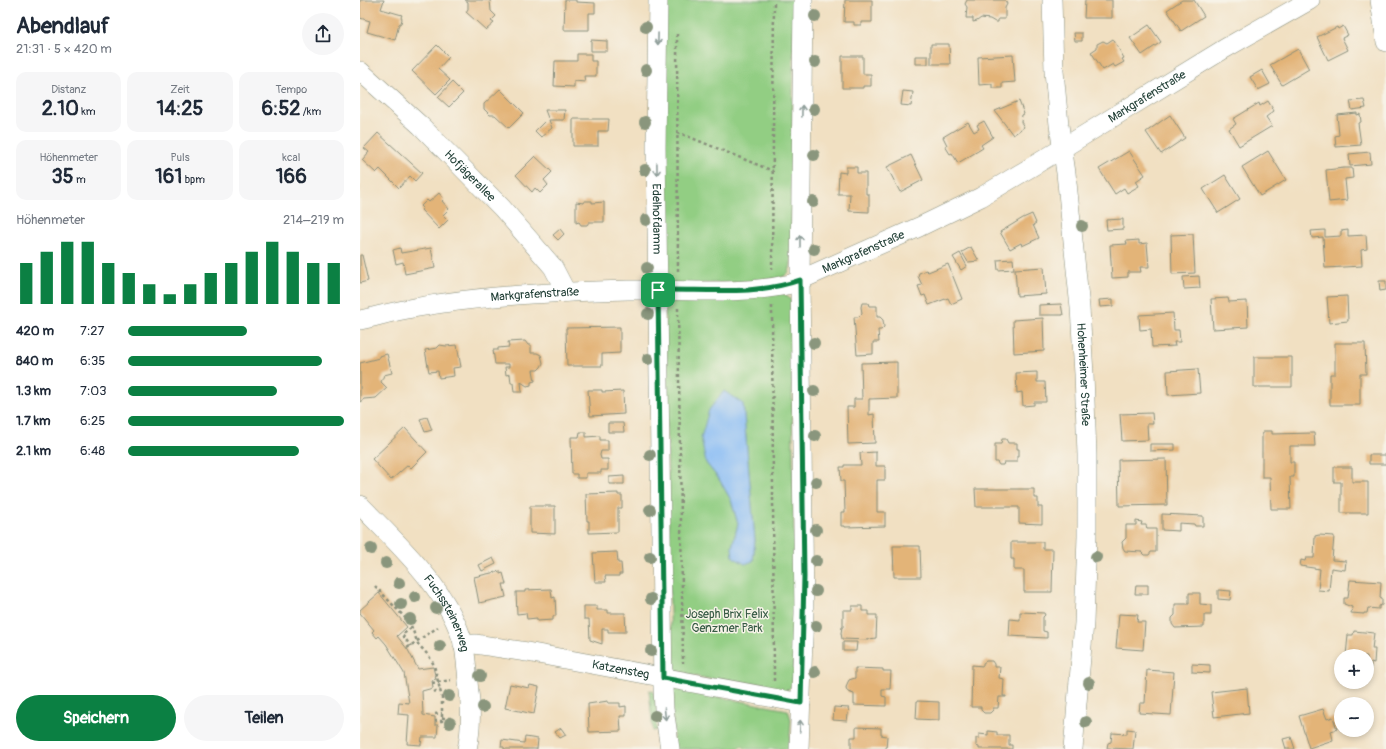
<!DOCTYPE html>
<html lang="de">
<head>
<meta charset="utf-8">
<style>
	:root { --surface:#fff; --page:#f6f6f7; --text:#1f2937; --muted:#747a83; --accent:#0b8043 }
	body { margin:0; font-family:Pangolin,sans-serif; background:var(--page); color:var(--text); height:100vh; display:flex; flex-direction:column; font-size:15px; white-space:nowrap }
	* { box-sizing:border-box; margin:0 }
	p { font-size:13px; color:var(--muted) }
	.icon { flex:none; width:22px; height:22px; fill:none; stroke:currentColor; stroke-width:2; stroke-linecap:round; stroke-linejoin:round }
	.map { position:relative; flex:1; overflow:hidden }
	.side { display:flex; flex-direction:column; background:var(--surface); width:360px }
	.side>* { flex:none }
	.controls { position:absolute; left:974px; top:649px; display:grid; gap:8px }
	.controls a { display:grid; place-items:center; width:40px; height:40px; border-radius:50%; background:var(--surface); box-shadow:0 2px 6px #0003; font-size:20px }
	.pin { position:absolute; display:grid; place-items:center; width:34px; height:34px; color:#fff; margin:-17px; border-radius:8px; box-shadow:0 2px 6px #0006 }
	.round { display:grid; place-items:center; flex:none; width:42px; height:42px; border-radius:21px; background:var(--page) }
	.head { display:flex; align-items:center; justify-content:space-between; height:68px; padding:0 16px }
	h1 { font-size:22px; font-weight:700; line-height:30px }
	.metrics { display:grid; grid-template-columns:repeat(3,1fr); gap:6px; height:68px; padding:4px 16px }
	.metrics div { display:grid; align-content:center; border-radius:10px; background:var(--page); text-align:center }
	.metrics b { font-size:20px; font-weight:700 }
	.metrics small { font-size:11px; font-weight:400 }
	.metrics p { font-size:11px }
	.chart { height:112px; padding:8px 16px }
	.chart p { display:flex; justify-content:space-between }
	.chart svg { width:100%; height:72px; margin-top:4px; stroke:var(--accent); stroke-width:6 }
	.cta { display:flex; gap:8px; margin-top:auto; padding:8px 16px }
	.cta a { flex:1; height:46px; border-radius:24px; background:var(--accent); color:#fff; font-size:16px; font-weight:700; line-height:46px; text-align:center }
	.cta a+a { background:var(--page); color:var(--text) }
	ul { padding:0 16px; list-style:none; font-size:13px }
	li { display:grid; grid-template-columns:64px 48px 1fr; align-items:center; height:30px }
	li i { height:10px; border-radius:5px; background:var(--accent) }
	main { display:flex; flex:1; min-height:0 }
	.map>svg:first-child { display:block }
	.green { fill:#92ce83; stroke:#58865c; fill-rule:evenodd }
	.water { fill:#87bbf5; stroke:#537c94 }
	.building { fill:#e3b478 }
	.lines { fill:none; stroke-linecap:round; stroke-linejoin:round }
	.minor-casing { stroke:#888e7b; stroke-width:20 }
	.path { stroke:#888e7b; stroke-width:2.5; stroke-dasharray:3 3; stroke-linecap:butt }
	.minor { stroke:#fff; stroke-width:19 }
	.tree { fill:#8a967d }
	.oneway { stroke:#8f9e9a }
	.route-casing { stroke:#fff; stroke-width:8 }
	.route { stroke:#0b8043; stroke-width:5 }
	.labels { text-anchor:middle; stroke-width:3; stroke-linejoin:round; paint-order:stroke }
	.street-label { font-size:12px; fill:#1f3d34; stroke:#f7f3e8 }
	.park-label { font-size:12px; fill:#365a44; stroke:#f7f3e8 }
</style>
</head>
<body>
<main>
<section class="side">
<div class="head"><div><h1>Abendlauf</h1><p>21:31 · 5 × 420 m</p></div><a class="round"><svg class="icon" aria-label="share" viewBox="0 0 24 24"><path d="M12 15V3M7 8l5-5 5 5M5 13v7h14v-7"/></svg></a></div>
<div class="metrics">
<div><p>Distanz</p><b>2.10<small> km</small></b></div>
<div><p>Zeit</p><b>14:25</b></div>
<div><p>Tempo</p><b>6:52<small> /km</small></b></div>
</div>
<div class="metrics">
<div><p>Höhenmeter</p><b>35<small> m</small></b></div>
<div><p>Puls</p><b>161<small> bpm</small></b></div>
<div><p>kcal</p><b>166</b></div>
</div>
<div class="chart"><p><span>Höhenmeter</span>214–219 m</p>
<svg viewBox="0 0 160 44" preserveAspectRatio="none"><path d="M5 44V19M15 44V12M25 44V6M35 44V6M45 44V19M55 44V25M65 44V32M75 44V38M85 44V32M95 44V25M105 44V19M115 44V12M125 44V6M135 44V12M145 44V19M155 44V19"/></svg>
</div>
<ul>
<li><b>420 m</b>7:27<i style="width:55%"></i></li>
<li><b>840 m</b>6:35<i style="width:90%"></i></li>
<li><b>1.3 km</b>7:03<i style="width:69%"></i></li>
<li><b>1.7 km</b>6:25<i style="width:100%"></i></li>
<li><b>2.1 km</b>6:48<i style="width:79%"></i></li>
</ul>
<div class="cta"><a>Speichern</a><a>Teilen</a></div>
</section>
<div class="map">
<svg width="1026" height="749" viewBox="0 0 1026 749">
	<rect width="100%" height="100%" fill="#f7f3e8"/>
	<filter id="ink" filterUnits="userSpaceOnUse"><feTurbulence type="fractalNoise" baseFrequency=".025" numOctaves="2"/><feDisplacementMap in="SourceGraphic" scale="8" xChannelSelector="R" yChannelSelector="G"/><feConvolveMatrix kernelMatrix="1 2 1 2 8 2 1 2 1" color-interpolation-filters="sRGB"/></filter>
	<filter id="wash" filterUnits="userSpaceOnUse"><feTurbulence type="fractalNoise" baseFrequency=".012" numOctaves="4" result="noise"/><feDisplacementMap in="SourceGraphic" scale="16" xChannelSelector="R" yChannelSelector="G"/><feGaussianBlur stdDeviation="0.9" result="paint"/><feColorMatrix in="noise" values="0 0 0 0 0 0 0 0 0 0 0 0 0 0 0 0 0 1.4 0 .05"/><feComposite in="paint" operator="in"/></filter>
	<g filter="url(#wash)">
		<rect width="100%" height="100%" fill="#f1e0c2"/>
		<path class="green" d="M 301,0 L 434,0 L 431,264 C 430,268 430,272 426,275 C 415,284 333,283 313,284 L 304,279 Z
			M 422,293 L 426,295 L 431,300 L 435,616 L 433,681 L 432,686 L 425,692 L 321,674 L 311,669 L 305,301 L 309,298 ZM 383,404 L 395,540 L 393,561 L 372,547 L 378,524 L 371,500 L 359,479 L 346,463 Z
			M 311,688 L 428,710 L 431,719 L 429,749 L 387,749 L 382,746 L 375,749 L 314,749 Z
			M 289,690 L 293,691 L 299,719 L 296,722 L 297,730 L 293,731 Z"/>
		<path class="water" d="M 364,391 L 383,404 L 395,540 L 393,561 L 385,564 L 373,557 L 372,547 L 378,524 L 371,500 L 359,479 L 346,463 L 341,438 L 349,410 Z"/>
		<g id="blocks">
			<path class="building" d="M 0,0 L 24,0 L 21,9 L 42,15 L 41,17 L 42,19 L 41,23 L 39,24 L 35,40 L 7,32 L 10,21 L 0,18 Z
				M 105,0 L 130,0 L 131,11 L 136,16 L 131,21 L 134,23 L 126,30 L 106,12 L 108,9 L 108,2 Z
				M 205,0 L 216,0 L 216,2 L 235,3 L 235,13 L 229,13 L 229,30 L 204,30 Z
				M 485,0 L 512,0 L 512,22 L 501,22 L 501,25 L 494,25 L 494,22 L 484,22 Z
				M 607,0 L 645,0 L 647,4 L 645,8 L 645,19 L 638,19 L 638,22 L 635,22 L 630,19 L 621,18 L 617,21 L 613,22 L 613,18 L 606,18 L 607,7 L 605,4 Z
				M 725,0 L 752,0 L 752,18 L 724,18 Z
				M 822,0 L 834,0 L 844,16 L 821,31 L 807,10 Z
				M 789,25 L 801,42 L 782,55 L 770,38 Z
				M 983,26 L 988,35 L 982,38 L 988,50 L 968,60 L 957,37 L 977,27 L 978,29 Z
				M 714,33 L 722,33 L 722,41 L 715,41 Z
				M 753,39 L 764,58 L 762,59 L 764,62 L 755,67 L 753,64 L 743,70 L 731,52 L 737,48 L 737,44 L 743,41 L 747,43 Z
				M 231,40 L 247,41 L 247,51 L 231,51 Z
				M 571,44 L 589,44 L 590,64 L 571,64 Z
				M 77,45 L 89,57 L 78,69 L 90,80 L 76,94 L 52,71 Z
				M 938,49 L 949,69 L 922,85 L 910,65 Z
				M 217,54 L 231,54 L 231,61 L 236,61 L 236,76 L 224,76 L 225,82 L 214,81 L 214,87 L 194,86 L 195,61 L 217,61 Z
				M 653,55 L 655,82 L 642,83 L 642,88 L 632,88 L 632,84 L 619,85 L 618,57 Z
				M 482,56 L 503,56 L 503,74 L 511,74 L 511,86 L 503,86 L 503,88 L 482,88 Z
				M 555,56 L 568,56 L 568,64 L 555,64 Z
				M 902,70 L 910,84 L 898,90 L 890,77 Z
				M 92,82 L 103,93 L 89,107 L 78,97 Z
				M 140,89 L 164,113 L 149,128 L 135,115 L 130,115 L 124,109 L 124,104 Z
				M 543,91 L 553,92 L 551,106 L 541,105 Z
				M 1004,100 L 1006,108 L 992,110 L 990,101 Z
				M 659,101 L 664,114 L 662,115 L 661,122 L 664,127 L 653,135 L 635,111 Z
				M 908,101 L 914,111 L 906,117 L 912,126 L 879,146 L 869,129 L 876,124 L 873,119 L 899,103 L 900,106 Z
				M 185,110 L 205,110 L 204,120 L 189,120 L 192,128 L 181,137 L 175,131 L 188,118 Z
				M 997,113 L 997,115 L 1000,114 L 1001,122 L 998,123 L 1001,145 L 976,147 L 975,136 L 979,135 L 977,115 Z
				M 810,115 L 825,138 L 801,154 L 786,132 Z
				M 213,119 L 249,119 L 248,131 L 238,131 L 238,146 L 213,146 Z
				M 624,121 L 633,137 L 621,145 L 623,148 L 598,163 L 592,153 L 590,154 L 585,146 L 587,145 L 583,137 L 608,122 L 614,132 L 619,129 L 617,125 Z
				M 18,133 L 62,173 L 55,181 L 50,176 L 39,188 L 20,169 L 16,173 L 2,160 L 9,152 L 4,148 Z
				M 769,151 L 785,175 L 776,181 L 779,186 L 767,193 L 764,188 L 755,194 L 739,169 Z
				M 908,151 L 926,180 L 900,196 L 882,167 Z
				M 1010,152 L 1011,164 L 990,166 L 989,154 Z
				M 551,155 L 563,180 L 540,192 L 527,167 Z
				M 175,156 L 192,172 L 184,180 L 188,185 L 180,193 L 175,188 L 172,192 L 156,175 Z
				M 486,167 L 497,167 L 497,173 L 506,173 L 506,194 L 509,194 L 509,212 L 489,211 L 490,194 L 478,194 L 479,172 L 486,173 Z
				M 984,168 L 992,168 L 993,178 L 985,179 L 987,200 L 969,202 L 966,170 Z
				M 865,175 L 880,199 L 858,213 L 843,189 Z
				M 79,193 L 84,199 L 82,201 L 89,209 L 83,215 L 88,220 L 79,229 L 61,210 L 63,208 L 61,206 L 67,200 L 69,202 Z
				M 224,201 L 232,201 L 232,203 L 244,202 L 244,222 L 229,222 L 227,225 L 221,225 L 219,222 L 216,223 L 216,202 L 224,203 Z
				M 672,214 L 676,223 L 673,225 L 679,238 L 662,246 L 661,243 L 650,249 L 640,232 L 663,218 Z
				M 763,219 L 763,229 L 747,230 L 746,220 Z
				M 200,229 L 204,234 L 198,240 L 193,235 Z
				M 965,230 L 965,237 L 981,236 L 981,231 L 988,230 L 988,236 L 1006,235 L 1007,249 L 1001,250 L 1002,266 L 965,268 L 963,237 L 952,238 L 951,231 Z
				M 833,234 L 835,273 L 812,274 L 811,235 Z
				M 779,240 L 779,244 L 787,243 L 789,267 L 780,267 L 781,272 L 768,272 L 768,277 L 752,278 L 750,245 L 767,244 L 766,241 Z
				M 611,247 L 619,261 L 608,262 L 602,252 Z
				M 40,248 L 41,253 L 71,248 L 75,268 L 45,274 L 43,262 L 36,264 L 33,250 Z
				M 600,253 L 607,266 L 601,270 L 593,257 Z
				M 0,255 L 2,255 L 8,281 L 0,283 Z
				M 653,259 L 654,269 L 638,270 L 637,260 Z
				M 588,264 L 602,299 L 591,304 L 588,298 L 569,305 L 565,295 L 562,296 L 558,286 L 562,285 L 558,276 L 559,273 L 566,270 L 568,272 Z
				M 684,267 L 686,294 L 657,296 L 655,269 Z
				M 839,276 L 840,288 L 824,289 L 823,277 Z
				M 1019,281 L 1026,281 L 1026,290 L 1020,291 Z
				M 987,296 L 988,321 L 969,323 L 967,297 Z
				M 868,298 L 869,302 L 887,301 L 888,327 L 853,329 L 851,299 Z
				M 753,299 L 753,306 L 740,307 L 739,300 Z
				M 502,303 L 508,303 L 509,306 L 517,306 L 517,317 L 520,317 L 523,320 L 524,327 L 521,330 L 518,330 L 519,342 L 513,342 L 513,354 L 497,355 L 494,317 L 498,317 L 502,313 L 501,307 Z
				M 701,304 L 703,315 L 679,315 L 679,305 Z
				M 813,313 L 814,330 L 819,330 L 820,342 L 814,342 L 815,346 L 792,347 L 791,329 L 780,330 L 779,315 Z
				M 683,318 L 684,351 L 654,353 L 653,320 Z
				M 260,327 L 260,353 L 242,354 L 242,366 L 207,366 L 206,328 Z
				M 165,341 L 168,345 L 171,345 L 171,353 L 177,353 L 181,355 L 183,363 L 181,367 L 178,370 L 173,370 L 175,381 L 171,382 L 171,385 L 167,386 L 161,382 L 162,392 L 154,392 L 153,383 L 151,383 L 150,374 L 146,375 L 145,367 L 149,367 L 149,364 L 135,364 L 133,350 L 138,350 L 138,348 L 149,347 L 148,342 Z
				M 975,343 L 1005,343 L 1006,374 L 1000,374 L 1000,405 L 970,405 L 970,374 L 975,374 Z
				M 80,345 L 86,346 L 97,345 L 101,367 L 93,368 L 94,376 L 79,378 L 78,371 L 69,372 L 65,350 L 77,348 Z
				M 27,354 L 32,373 L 24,375 L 21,382 L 27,388 L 16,398 L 4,399 L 0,402 L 0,363 L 19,358 L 19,356 Z
				M 894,357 L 932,357 L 932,387 L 894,387 Z
				M 537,362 L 537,398 L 509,399 L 509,415 L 514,414 L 515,443 L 488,444 L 487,407 L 494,407 L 494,399 L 502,399 L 501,363 Z
				M 838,369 L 840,393 L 808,395 L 807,371 Z
				M 677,372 L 677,382 L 685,382 L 686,402 L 674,402 L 674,405 L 663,406 L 662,392 L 657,393 L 656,373 Z
				M 228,390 L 242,390 L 242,392 L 263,391 L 264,414 L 230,416 Z
				M 792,413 L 793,424 L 787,424 L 788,440 L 762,441 L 760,414 Z
				M 67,417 L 72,430 L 65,432 L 60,419 Z
				M 248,423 L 263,423 L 264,432 L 248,432 Z
				M 45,428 L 67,452 L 51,468 L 48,465 L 31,480 L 12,459 Z
				M 903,431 L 912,431 L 912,434 L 954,433 L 955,446 L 930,446 L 930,462 L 934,462 L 934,477 L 930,477 L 931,509 L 911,509 L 910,477 L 902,477 L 902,434 L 903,434 Z
				M 220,432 L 226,432 L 226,437 L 240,436 L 240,440 L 248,440 L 248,451 L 241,451 L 240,455 L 241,459 L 248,459 L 248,470 L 241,470 L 241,473 L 226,473 L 226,478 L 217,478 L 217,474 L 212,474 L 211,437 L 219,437 Z
				M 642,439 L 646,439 L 648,443 L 657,443 L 657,449 L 659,449 L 659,456 L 657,456 L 657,462 L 644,462 L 643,465 L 639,465 L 637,462 L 635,462 L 635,444 L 641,444 Z
				M 790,444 L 815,444 L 815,450 L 790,451 Z
				M 516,452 L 516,466 L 525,466 L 525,480 L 517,480 L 517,512 L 525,512 L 525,526 L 485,527 L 485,526 L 481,526 L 481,512 L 485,512 L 484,481 L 481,481 L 480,467 L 484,467 L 484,465 L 501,465 L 500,453 Z
				M 1009,455 L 1026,455 L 1026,464 L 1009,464 Z
				M 806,459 L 807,505 L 759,506 L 758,460 Z
				M 974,467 L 992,467 L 992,482 L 1008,482 L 1008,513 L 981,513 L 981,482 L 974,482 Z
				M 264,476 L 264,484 L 249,484 L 249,477 Z
				M 615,489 L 674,489 L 674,498 L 678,498 L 678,507 L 682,507 L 682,524 L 659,523 L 659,507 L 616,507 Z
				M 258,493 L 258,495 L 262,495 L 262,508 L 258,508 L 258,532 L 229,533 L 229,521 L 227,521 L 226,494 Z
				M 170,506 L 195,506 L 195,534 L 170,533 Z
				M 802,514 L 843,516 L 843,526 L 835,526 L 834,524 L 819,523 L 819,531 L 802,530 Z
				M 776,521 L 782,522 L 781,525 L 786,525 L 787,529 L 796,529 L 796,552 L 791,552 L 789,555 L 785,555 L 782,552 L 765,551 L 763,548 L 762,542 L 766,538 L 766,525 L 776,525 Z
				M 959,535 L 974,536 L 972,560 L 986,561 L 985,570 L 971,568 L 969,591 L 958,590 L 960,569 L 940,566 L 941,560 L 945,561 L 946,558 L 954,558 L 955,536 Z
				M 651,542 L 683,542 L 683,549 L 693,549 L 692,592 L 664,592 L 664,570 L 654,570 L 654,559 L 651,559 Z
				M 533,546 L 560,546 L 561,577 L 534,577 Z
				M 257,552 L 258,563 L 261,563 L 262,574 L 259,574 L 259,576 L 245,576 L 246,582 L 235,582 L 233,553 Z
				M 133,558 L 136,564 L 122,571 L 119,565 Z
				M 140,571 L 140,574 L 143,573 L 146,584 L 143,584 L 146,597 L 119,603 L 114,577 Z
				M 990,580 L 1021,582 L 1020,598 L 1022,599 L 1022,605 L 1019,606 L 1019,609 L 1008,608 L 1007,613 L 1004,613 L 1004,614 L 991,613 L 992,607 L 984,604 L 984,598 L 988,598 Z
				M 776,585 L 788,585 L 788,594 L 775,594 Z
				M 191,589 L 192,598 L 195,597 L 196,616 L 193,616 L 193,620 L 177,621 L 177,618 L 167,619 L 166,613 L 157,614 L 156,592 L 165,592 L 165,590 Z
				M 858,590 L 871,591 L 870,600 L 858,599 Z
				M 19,593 L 47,627 L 37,636 L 48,650 L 58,669 L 73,667 L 76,679 L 72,680 L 73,688 L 62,691 L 63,715 L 75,717 L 75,725 L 78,725 L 77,737 L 62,737 L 61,745 L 47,744 L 49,715 L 38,714 L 39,702 L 49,703 L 44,673 L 26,644 L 19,636 L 17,638 L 12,632 L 14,630 L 0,613 L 0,610 Z
				M 829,593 L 840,593 L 840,604 L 851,605 L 851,615 L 844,615 L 844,627 L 815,628 L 812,624 L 812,618 L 815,615 L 815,604 L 829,604 Z
				M 224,606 L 237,606 L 237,610 L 248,610 L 248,613 L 265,613 L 266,632 L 248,632 L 248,629 L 242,629 L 242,644 L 230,640 L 229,619 L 224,619 Z
				M 492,606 L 502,606 L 502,611 L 509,611 L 509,615 L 517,615 L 516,638 L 509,639 L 509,640 L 482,639 L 481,633 L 482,627 L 483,627 L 483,610 L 492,610 Z
				M 660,612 L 684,613 L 685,615 L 683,617 L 683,631 L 687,632 L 687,638 L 649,636 L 650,619 L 660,620 Z
				M 759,614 L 778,615 L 777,622 L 785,622 L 783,650 L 756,648 Z
				M 994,631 L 1014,633 L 1012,649 L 1015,649 L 1014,663 L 1011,662 L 1011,668 L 1007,668 L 1007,656 L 986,656 L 988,635 L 993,635 Z
				M 483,642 L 497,642 L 496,651 L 483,651 Z
				M 626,661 L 632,661 L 634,664 L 634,667 L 640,667 L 639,678 L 644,679 L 643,696 L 646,696 L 646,697 L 639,697 L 638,708 L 633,708 L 633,710 L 630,713 L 624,713 L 621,710 L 621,707 L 611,707 L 612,665 L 623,666 L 623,663 Z
				M 832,664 L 850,665 L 850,673 L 832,672 Z
				M 495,668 L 523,669 L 523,671 L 531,671 L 530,689 L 522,689 L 522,696 L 526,697 L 526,706 L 494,705 L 494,694 L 488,692 L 486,688 L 487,684 L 489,680 L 495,678 Z
				M 787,670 L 814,672 L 811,715 L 779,713 L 780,703 L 785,703 Z
				M 150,684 L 169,688 L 170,685 L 179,687 L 174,714 L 145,708 Z
				M 887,688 L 889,713 L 854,717 L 851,692 Z
				M 248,701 L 248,703 L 260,703 L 260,707 L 266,706 L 266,716 L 260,716 L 261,731 L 229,732 L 228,704 Z
				M 557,701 L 579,702 L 579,720 L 556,719 Z
				M 474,707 L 489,708 L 487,721 L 473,720 Z
				M 963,709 L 967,719 L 973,717 L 977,729 L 971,731 L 973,740 L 949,748 L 939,716 Z
				M 496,727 L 521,728 L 521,735 L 527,736 L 526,749 L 491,749 L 491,737 L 496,737 Z
				M 201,728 L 206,735 L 200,738 L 195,732 Z
				M 767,729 L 775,730 L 773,749 L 747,748 L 748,743 L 751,742 L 752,733 L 767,734 Z
				M 628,731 L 637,732 L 637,735 L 649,735 L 649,745 L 652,745 L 652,749 L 619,749 L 619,747 L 616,746 L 616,738 L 619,738 L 619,734 L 628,735 Z
				M 165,737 L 178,739 L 177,749 L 144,749 L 144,747 L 141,747 L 142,740 L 164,743 Z
				M 931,737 L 935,749 L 926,749 L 923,739 Z"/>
		</g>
	</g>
	<g filter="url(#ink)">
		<use href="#blocks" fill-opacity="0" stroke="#888e7b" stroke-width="1"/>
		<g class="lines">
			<g class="minor-casing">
				<g id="minor">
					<path id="s1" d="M 298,0 L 296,147 L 303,687 L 304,709 L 310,749"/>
					<path id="s2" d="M 692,0 L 694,71 L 699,125 L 706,173 L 720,308 L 724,374 L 727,455 L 727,536 L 724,623 L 713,749"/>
					<path d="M 1020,0 L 1026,42"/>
					<path id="s3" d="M 0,71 L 61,126 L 142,208 L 193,267 L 206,292"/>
					<path id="s4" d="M 0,320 C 18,316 35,311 53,308 C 124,295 196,292 268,290 C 321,289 378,296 431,284 L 559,227 L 621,197 L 703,148 L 864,49 L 950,0"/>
					<path id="s5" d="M 0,505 C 38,544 90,591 104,646 C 106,658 107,670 108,682 C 111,704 112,727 107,749"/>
					<path id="s6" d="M 103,645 L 115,644 L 167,652 L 441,703"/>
					<path d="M 439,749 L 444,612 L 440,280 L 443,0"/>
				</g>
			</g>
			<path class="path" d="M 317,34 L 318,273
				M 317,132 L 413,171
				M 412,270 L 414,0
				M 412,306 L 414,681
				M 318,308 L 323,663
				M 15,586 L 50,623 L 58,644 L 69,656 L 74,665 L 82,698 L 82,721 L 75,721
				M 51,628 L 42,635 L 51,646
				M 47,648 L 78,627
				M 72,683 L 91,680
				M 74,692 L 80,689
				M 75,714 L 82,713
				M 82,718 L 94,718"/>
			<use href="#minor" class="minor"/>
		</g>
		<g class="tree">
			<circle cx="455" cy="16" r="6"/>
			<circle cx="286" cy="27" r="6"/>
			<circle cx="455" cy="62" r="6"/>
			<circle cx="286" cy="70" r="6"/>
			<circle cx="454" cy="109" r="6"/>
			<circle cx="285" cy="122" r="6"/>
			<circle cx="454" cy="155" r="6"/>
			<circle cx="285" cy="170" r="6"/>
			<circle cx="453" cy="202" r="6"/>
			<circle cx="286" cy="220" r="6"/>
			<circle cx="722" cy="226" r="6"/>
			<circle cx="454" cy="249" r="6"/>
			<circle cx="287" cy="268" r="6"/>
			<circle cx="288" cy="314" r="6"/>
			<circle cx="454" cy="343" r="6"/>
			<circle cx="288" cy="359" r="6"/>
			<circle cx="454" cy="391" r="6"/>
			<circle cx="455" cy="436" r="6"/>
			<circle cx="290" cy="455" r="6"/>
			<circle cx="456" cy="482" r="6"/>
			<circle cx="290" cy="510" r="6"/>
			<circle cx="456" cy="530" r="6"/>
			<circle cx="11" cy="549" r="6"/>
			<circle cx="290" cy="557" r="6"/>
			<circle cx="736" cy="557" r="6"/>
			<circle cx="456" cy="561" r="6"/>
			<circle cx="26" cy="563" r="6"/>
			<circle cx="39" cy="583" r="6"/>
			<circle cx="456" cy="591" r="6"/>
			<circle cx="55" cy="597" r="6"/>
			<circle cx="291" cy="599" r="6"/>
			<circle cx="41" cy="604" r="6"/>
			<circle cx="76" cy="608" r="6"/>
			<circle cx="50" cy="619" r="6"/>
			<circle cx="456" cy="626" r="6"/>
			<circle cx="80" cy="646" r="6"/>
			<circle cx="291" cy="651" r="6"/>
			<circle cx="455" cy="672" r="6"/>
			<circle cx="120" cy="676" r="6"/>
			<circle cx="729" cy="683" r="6"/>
			<circle cx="89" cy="696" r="6"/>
			<circle cx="123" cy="707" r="6"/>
			<circle cx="295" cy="716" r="6"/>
			<circle cx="726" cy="722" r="6"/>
			<circle cx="90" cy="723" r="6"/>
		</g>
		<defs><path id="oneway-shaft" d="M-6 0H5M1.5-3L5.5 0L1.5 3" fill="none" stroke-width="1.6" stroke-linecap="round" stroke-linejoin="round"/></defs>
		<g class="oneway">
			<use href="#oneway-shaft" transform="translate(298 39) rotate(91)"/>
			<use href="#oneway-shaft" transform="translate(442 111) rotate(-89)"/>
			<use href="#oneway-shaft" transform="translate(297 169) rotate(89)"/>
			<use href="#oneway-shaft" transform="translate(440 241) rotate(-90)"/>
			<use href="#oneway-shaft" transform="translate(305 714) rotate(84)"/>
			<use href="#oneway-shaft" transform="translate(440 726) rotate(-87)"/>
		</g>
	</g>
	<g class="lines" filter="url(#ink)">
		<g class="route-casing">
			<path id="route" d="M 440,280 L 444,577 L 441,703 L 303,678 L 298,290 C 345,289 395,296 440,280 Z"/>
		</g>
		<use href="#route" class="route"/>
	</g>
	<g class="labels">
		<g class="street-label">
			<text dy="4" stroke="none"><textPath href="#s4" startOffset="837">Markgrafenstraße</textPath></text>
			<text dy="4" stroke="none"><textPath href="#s3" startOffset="152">Hofjägerallee</textPath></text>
			<text dy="4" stroke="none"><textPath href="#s1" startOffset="219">Edelhofdamm</textPath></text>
			<text dy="4" stroke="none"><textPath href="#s4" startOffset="513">Markgrafenstraße</textPath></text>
			<text dy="4" stroke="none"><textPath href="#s4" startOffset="177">Markgrafenstraße</textPath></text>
			<text dy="4" stroke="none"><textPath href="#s2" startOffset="376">Hohenheimer Straße</textPath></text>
			<text dy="4" stroke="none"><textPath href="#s5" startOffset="140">Fuchssteinerweg</textPath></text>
			<text dy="4" stroke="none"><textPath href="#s6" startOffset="160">Katzensteg</textPath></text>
		</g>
		<g class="park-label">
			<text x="367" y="618">Joseph Brix Felix<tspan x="367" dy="14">Genzmer Park</tspan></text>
		</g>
	</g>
</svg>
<div class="controls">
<a>+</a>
<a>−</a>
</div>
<div class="pin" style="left:298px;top:290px;background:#1e9e55"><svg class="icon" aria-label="arrive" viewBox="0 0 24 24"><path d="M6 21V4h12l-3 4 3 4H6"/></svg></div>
</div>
</main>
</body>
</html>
